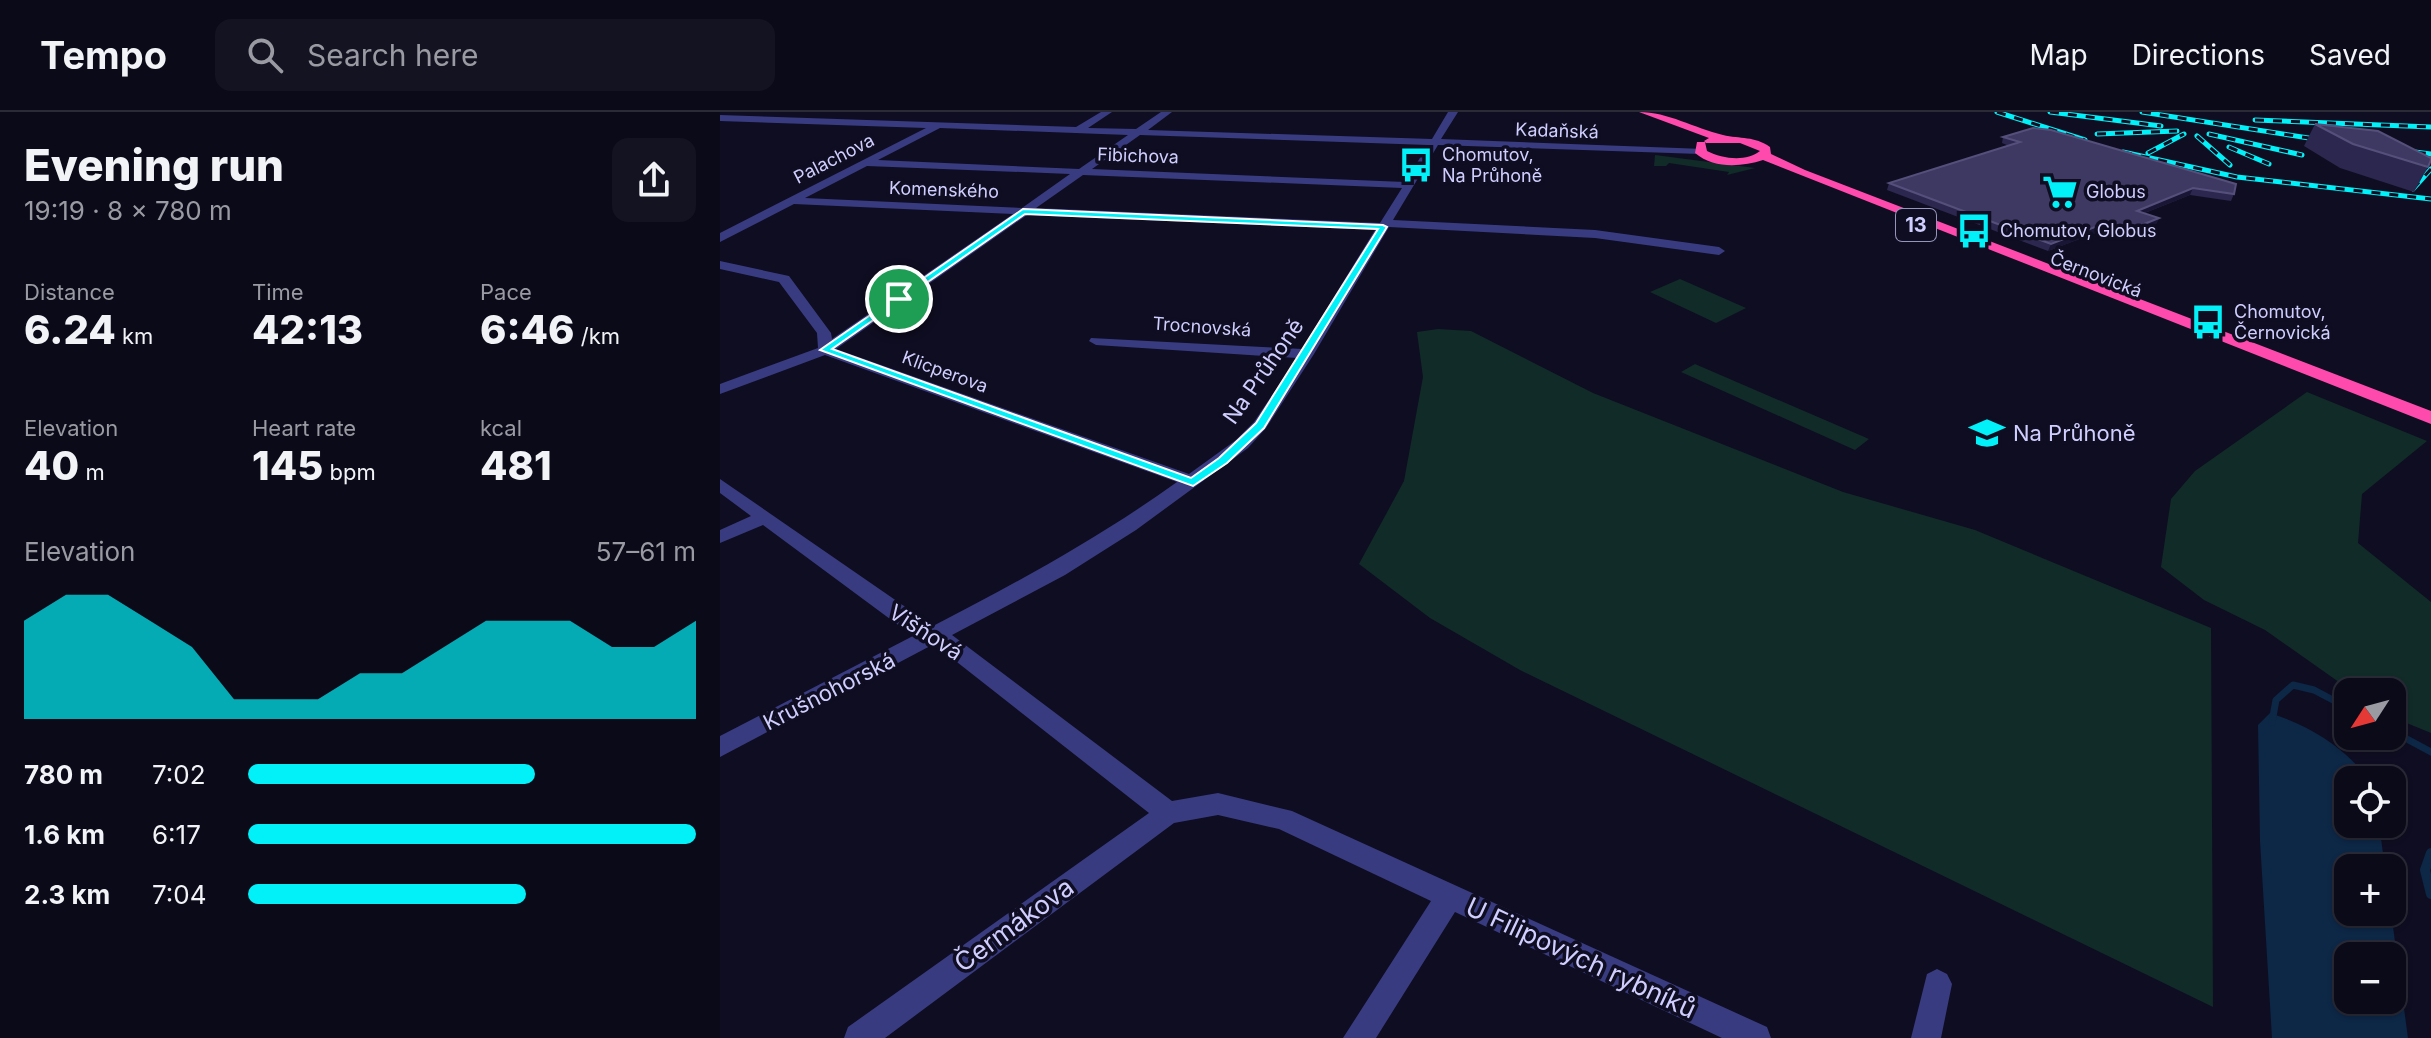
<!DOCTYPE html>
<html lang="en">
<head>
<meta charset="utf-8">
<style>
	:root { --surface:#0b0a19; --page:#141322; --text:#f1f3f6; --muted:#9a9aa2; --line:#2b2b38; --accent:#02f0f7 }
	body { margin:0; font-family:Inter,sans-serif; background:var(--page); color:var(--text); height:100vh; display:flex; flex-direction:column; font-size:30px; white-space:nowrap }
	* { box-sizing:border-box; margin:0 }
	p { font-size:26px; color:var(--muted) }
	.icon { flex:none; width:44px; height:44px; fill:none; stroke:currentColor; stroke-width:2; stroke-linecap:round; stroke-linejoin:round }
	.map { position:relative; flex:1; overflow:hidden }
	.side { display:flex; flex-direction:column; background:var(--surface); width:720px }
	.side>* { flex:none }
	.needle { width:52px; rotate:234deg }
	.tools { position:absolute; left:1614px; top:566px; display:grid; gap:16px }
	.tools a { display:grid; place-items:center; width:72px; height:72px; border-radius:16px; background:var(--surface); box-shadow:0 2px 6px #0004,0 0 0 2px var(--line); font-size:40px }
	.pin { position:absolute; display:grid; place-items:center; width:68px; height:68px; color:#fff; margin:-34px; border:4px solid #fff; border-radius:50%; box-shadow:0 2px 8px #0007 }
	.round { display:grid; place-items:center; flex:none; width:84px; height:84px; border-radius:16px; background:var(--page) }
	.head { display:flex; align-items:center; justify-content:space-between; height:136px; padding:0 24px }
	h1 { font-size:44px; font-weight:800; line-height:60px }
	.stats { display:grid; grid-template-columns:repeat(3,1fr); gap:12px; height:136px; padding:8px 24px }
	.stats div { display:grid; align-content:center }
	.stats b { font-size:40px; font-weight:800 }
	.stats small { font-size:22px; font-weight:400 }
	.stats p { font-size:22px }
	.chart { height:224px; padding:16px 24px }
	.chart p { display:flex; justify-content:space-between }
	.chart svg { width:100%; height:144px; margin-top:8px; fill:var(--accent); opacity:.7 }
	ul { padding:0 24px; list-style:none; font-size:26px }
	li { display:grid; grid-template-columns:128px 96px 1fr; align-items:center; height:60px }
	li i { height:20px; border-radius:10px; background:var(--accent) }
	header { display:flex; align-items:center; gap:48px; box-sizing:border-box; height:112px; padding:0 40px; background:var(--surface); border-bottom:2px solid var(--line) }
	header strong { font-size:38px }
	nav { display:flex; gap:44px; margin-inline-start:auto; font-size:28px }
	.search { width:560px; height:72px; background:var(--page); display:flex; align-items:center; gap:20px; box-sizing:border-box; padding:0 28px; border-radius:16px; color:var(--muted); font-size:30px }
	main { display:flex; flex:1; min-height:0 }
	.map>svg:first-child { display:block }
	.green { fill:#112b28 }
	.water { fill:#0d2746; fill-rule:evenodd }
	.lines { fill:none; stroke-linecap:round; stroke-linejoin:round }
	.stream-far1 { stroke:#0d2746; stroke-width:7 }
	.stream { stroke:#0d2746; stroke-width:10 }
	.minor { fill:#393b80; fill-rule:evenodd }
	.highway { fill:#fe4aad; fill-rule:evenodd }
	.rail-casing { stroke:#02f0f7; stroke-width:5 }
	.rail { stroke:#0f0d21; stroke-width:3; stroke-dasharray:9; stroke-linecap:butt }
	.wall { fill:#2b274f }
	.shaded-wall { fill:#191535 }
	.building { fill:#3d3962; stroke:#54507b; stroke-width:2 }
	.route { fill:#02f0f7; stroke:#fff; stroke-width:2; fill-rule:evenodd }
	.labels { text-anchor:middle; stroke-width:7; stroke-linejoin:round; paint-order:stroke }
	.far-street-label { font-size:18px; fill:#d0ceff; stroke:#0f0d21 }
	.far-poi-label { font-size:18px; fill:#d0ceff; stroke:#0f0d21; text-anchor:start }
	.shield { fill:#0f0d21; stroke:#9694bc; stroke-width:2 }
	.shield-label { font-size:20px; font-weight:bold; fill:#d0ceff }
	.street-label { font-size:22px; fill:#d0ceff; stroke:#0f0d21 }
	.poi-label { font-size:22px; fill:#d0ceff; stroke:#0f0d21; text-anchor:start }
	.near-street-label { font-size:26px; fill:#d0ceff; stroke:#0f0d21 }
</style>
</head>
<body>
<header>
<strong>Tempo</strong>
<div class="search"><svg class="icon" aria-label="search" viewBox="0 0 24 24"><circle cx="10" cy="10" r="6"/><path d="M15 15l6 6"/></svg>Search here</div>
<nav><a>Map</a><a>Directions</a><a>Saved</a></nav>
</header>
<main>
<section class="side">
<div class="head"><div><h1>Evening run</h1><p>19:19 · 8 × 780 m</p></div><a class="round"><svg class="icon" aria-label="share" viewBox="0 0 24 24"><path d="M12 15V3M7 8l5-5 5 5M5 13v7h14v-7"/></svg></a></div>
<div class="stats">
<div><p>Distance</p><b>6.24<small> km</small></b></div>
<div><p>Time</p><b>42:13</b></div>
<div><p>Pace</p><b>6:46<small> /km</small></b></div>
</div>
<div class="stats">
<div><p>Elevation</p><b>40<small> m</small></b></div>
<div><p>Heart rate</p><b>145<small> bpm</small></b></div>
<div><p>kcal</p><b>481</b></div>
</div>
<div class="chart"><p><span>Elevation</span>57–61 m</p>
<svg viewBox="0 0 160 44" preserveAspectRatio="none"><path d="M0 44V14L10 6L20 6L30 14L40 22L50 38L60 38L70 38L80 30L90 30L100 22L110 14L120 14L130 14L140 22L150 22L160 14V44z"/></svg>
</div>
<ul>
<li><b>780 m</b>7:02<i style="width:64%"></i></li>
<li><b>1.6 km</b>6:17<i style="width:100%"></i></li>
<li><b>2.3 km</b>7:04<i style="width:62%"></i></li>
</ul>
</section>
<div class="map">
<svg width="1711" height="926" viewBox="0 0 1711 926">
	<rect width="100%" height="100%" fill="#0f0d21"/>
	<path class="green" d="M 935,43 L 1035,56 L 1007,63 L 1009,60 L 949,51 L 946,54 L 934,54 Z
		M 960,167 L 1026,196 L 996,211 L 930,180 Z
		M 718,217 L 751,219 L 873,281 L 1123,380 L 1255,418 L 1491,516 L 1493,895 L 800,558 L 710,506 L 639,452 L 684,369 L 703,265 L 697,220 Z
		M 975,252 L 1149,327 L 1135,338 L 961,260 Z
		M 1587,280 L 1707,329 L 1642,382 L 1638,431 L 1711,490 L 1711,621 L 1672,605 L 1672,580 L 1633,580 L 1545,518 L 1484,488 L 1441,455 L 1451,387 L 1475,359 Z"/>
	<path class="water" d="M 1550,601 C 1592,615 1622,634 1650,668 L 1628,668 L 1628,712 L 1659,712 L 1665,756 L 1628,756 L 1628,800 L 1671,800 L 1688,926 L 1552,926 L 1540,729 L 1538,613 ZM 1628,844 L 1672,844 L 1672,888 L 1628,888 Z"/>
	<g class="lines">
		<path class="stream-far1" d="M 1552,610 L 1556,588 L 1573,573 L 1594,578 L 1628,596
			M 1672,619 L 1711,640"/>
		<path class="stream" d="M 1711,741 L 1705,758 L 1711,782"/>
		<path class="minor" d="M 381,0 L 392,0 L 368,16 L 416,17 L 441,0 L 452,0 L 428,18 L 712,27 L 728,0 L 738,0 L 721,27 L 984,37 L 984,41 L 980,42 L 718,33 L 673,108 L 875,118 L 999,135 L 1005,139 L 999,143 L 875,126 L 669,115 L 594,242 L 546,316 L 528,336 L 416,418 L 345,463 L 232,523 L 452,689 L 498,681 L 572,699 L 1047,915 L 1051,926 L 1002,926 L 735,800 L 656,926 L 623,926 L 711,789 L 559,717 L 498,703 L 454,711 L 165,926 L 124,926 L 128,915 L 429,701 L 214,532 L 0,645 L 0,624 L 193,524 L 43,413 L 0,431 L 0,418 L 31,404 L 0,381 L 0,367 L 213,514 C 298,470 379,426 457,370 L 105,243 L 0,282 L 0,272 L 98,236 L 97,221 L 59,170 L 0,157 L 0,149 L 69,164 L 111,221 L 112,227 L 293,102 L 74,92 L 0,130 L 0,121 L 206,16 L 0,9 L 0,3 L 356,15 ZM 220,16 L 408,23 L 359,57 L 158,48 ZM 420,23 L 708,33 L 685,70 L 372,57 ZM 147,54 L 350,62 L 302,96 L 85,86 ZM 363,63 L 682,76 L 660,111 L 316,96 ZM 307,103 L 655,118 L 582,237 L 371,226 L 369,229 L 376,233 L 577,246 L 534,310 L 516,328 L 469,362 L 116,237 Z
			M 1217,857 L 1227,862 L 1232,872 L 1221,926 L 1191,926 L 1207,862 Z"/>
		<path class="highway" d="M 919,0 C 948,0 974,16 1003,23 C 1020,27 1035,24 1050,35 L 1051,42 L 1085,58 L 1711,299 L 1711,312 L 1043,48 C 1021,55 994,57 975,41 L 977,30 L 985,30 L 987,39 C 1003,47 1026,50 1040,39 L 1020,31 L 986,31 L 984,29 L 989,26 Z"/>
		<g class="rail-casing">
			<path id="rail" d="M 1277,0 L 1365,28
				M 1330,0 L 1441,14
				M 1422,0 L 1608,29
				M 1535,8 L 1711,15
				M 1377,22 L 1457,19
				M 1489,22 L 1582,43
				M 1477,24 L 1510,53
				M 1509,35 L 1549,52
				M 1679,38 L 1711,42
				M 1403,40 L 1517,65 L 1711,87
				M 1428,41 L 1464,22
				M 1693,77 L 1711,57"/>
		</g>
		<use href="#rail" class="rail"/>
	</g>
	<path class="wall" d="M 1595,12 L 1708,55 L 1694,80 L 1620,56 L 1584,34 Z
		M 1283,25 L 1514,82 L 1511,89 L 1470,83 L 1425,101 L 1439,106 L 1436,112 L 1399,127 L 1378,120 L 1328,139 L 1167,78 L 1169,71 L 1289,34 L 1282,31 Z"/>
	<path class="shaded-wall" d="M 1473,76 L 1470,83 L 1414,105 L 1417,99 Z
		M 1439,106 L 1436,112 L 1399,127 L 1402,121 Z
		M 1380,113 L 1378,120 L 1328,139 L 1331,132 Z"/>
	<path class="building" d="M 1595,12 L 1658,19 L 1711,46 L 1711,48 L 1708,55 L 1633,32 Z
		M 1313,16 L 1331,18 L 1516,72 L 1514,82 L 1473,76 L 1417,99 L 1439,106 L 1402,121 L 1380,113 L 1331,132 L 1169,71 L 1300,30 L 1283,25 Z"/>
	<path class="route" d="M 303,97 L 663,113 L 667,115 L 544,316 L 507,351 L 473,374 L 100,238 ZM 305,102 L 658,117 L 536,311 L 499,346 L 471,366 L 112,237 Z"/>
	<defs>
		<g id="bus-bare" transform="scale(2.76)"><path d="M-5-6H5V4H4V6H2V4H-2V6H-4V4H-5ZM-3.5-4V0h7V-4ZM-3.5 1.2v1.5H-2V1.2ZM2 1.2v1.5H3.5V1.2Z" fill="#02f0f7" stroke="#0f0d21" stroke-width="2.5" paint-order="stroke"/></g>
		<g id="supermarket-bare" transform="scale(2.76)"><path d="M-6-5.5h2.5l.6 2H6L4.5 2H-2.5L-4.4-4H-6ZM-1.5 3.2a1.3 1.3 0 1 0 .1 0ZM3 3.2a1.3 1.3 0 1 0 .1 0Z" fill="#02f0f7" stroke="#0f0d21" stroke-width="2.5" paint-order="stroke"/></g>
		<g id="school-bare" transform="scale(2.76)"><path d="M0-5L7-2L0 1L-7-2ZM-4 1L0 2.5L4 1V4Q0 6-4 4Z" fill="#02f0f7" stroke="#0f0d21" stroke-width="2.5" paint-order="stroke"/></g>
	</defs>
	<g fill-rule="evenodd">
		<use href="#bus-bare" x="696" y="53"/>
		<use href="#supermarket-bare" x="1340" y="80"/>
		<use href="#bus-bare" x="1254" y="119"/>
		<use href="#bus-bare" x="1488" y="210"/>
		<use href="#school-bare" x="1267" y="321"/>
	</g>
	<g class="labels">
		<g class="far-street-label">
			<text transform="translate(837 19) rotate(2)" y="6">Kadaňská</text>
			<text transform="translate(418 44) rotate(2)" y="6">Fibichova</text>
			<text transform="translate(114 47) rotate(-27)" y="6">Palachova</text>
			<text transform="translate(224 78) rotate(2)" y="6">Komenského</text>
			<text transform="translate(1376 163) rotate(21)" y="6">Černovická</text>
			<text transform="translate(482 215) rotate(4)" y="6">Trocnovská</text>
			<text transform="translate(225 260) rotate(20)" y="6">Klicperova</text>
		</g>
		<g class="far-poi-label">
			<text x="722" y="49">Chomutov,<tspan x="722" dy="21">Na Průhoně</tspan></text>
			<text x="1366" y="86">Globus</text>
			<text x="1280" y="125">Chomutov, Globus</text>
			<text x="1514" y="206">Chomutov,<tspan x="1514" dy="21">Černovická</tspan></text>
		</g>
		<rect class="shield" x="1176" y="97" width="40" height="32" rx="6"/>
		<g class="shield-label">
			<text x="1196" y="120">13</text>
		</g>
		<g class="street-label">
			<text transform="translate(543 259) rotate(-55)" y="8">Na Průhoně</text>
			<text transform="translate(206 520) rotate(33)" y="8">Višňová</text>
			<text transform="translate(109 579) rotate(-27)" y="8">Krušnohorská</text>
		</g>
		<g class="poi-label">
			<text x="1293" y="329">Na Průhoně</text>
		</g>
		<g class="near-street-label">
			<text transform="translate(294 813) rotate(-36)" y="9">Čermákova</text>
			<text transform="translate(861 846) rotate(25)" y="9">U Filipových rybníků</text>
		</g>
	</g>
</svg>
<div class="tools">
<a><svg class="needle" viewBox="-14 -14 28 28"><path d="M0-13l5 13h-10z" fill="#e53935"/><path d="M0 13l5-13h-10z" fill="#9a9aa2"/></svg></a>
<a><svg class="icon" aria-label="locate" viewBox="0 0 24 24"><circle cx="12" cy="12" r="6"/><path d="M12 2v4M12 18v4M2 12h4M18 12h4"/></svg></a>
<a>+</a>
<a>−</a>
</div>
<div class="pin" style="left:179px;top:187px;background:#1e9e55"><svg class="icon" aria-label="arrive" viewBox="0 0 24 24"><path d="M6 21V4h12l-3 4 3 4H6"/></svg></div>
</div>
</main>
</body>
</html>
